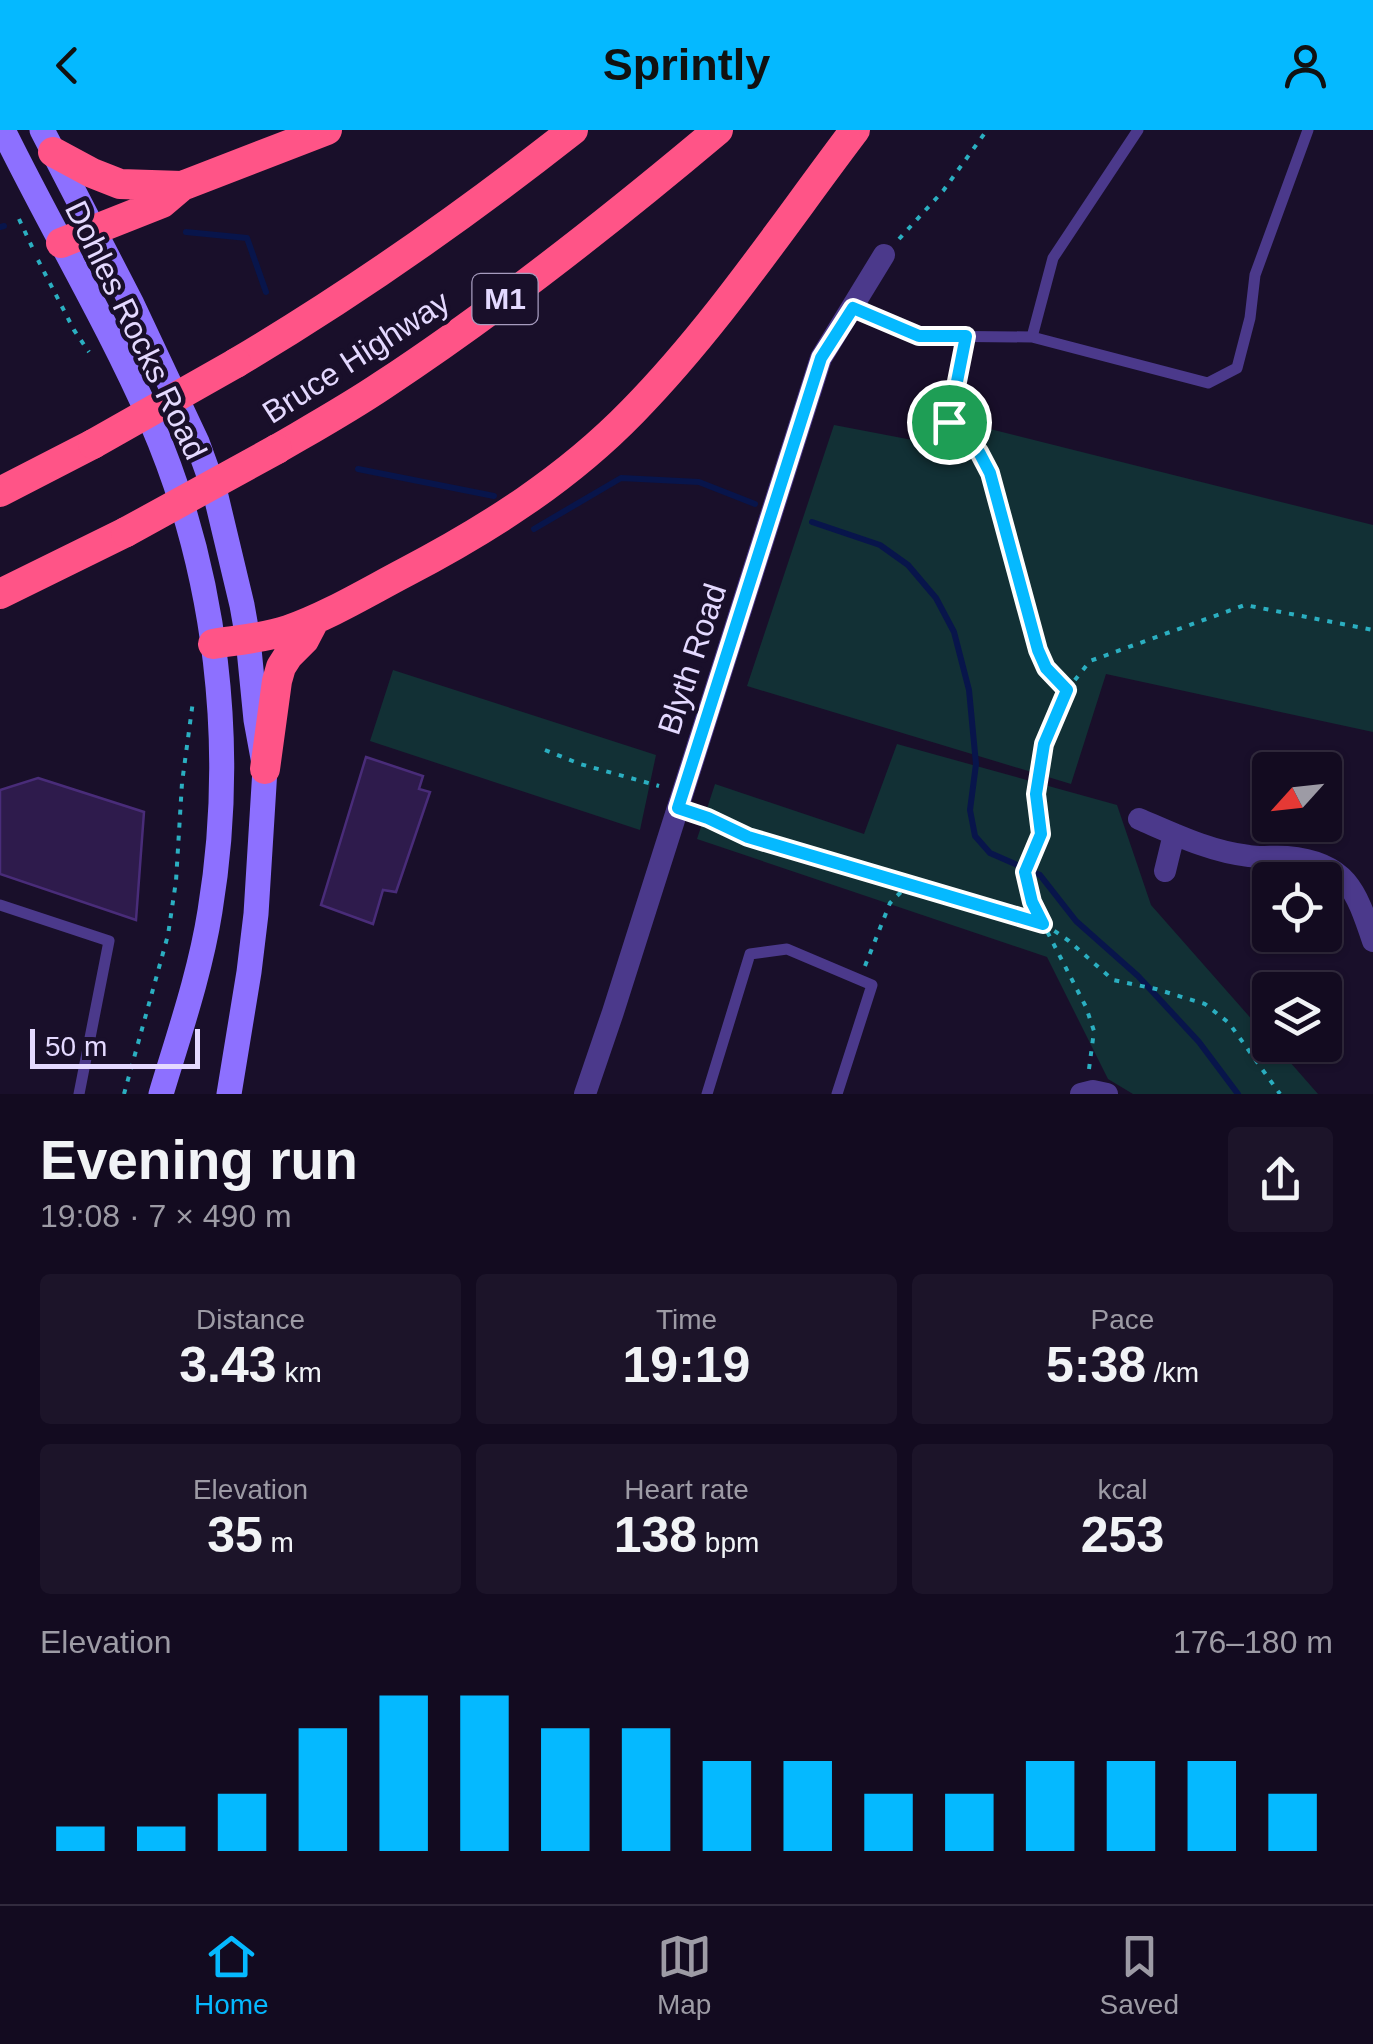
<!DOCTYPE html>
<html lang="en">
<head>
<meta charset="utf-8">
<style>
	:root { --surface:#130b20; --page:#1c1429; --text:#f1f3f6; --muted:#9d9ba5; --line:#322b3e; --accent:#05b9ff }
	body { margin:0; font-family:Helvetica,sans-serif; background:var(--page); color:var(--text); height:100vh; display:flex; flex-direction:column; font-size:38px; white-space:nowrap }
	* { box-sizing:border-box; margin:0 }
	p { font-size:32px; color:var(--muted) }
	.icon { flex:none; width:55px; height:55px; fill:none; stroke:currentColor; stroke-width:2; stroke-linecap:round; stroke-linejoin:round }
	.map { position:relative; height:964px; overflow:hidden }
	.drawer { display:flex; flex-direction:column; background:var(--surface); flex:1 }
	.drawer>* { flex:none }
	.needle { width:65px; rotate:243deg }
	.tools { position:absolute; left:1252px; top:622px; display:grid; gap:20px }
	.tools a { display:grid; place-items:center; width:90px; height:90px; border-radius:10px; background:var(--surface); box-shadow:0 2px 8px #0004,0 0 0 2px var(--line); font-size:50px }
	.scale { position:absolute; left:30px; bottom:25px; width:170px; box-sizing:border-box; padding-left:10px; border:5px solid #e4d9ff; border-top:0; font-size:28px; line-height:35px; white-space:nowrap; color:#e4d9ff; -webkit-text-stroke:8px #190f2a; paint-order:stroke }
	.pin { position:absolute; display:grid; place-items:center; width:85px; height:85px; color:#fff; margin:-42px; border:5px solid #fff; border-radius:50%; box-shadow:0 2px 10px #0007 }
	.round { display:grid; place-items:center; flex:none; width:105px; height:105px; border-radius:10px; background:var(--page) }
	.headline { display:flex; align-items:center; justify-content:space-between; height:170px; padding:0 40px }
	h1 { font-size:55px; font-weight:600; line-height:75px }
	.metrics { display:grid; grid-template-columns:repeat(3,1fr); gap:15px; height:170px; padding:10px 40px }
	.metrics div { display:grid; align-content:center; border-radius:10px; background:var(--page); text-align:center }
	.metrics b { font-size:50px; font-weight:600 }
	.metrics small { font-size:28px; font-weight:400 }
	.metrics p { font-size:28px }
	.chart { height:280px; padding:20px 40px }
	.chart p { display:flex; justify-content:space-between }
	.chart svg { width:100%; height:180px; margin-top:10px; stroke:var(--accent); stroke-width:6 }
	header { display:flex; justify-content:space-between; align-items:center; height:130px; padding:0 40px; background:var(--accent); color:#111; font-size:45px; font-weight:600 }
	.menu { display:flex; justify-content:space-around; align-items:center; height:140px; border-top:2px solid var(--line); background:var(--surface); font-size:28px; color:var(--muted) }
	.menu a { display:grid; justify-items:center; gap:5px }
	.menu .selected { color:var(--accent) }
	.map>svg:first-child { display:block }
	.green { fill:#123035 }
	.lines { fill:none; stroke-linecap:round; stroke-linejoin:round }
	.stream { stroke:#08154b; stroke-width:6 }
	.building { fill:#2e1b4c; stroke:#492c79; stroke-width:2.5 }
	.path { stroke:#2bafc1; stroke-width:4; stroke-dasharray:5 8; stroke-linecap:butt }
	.lane { stroke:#4b398b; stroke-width:11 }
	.street { stroke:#4b398b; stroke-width:22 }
	.secondary { stroke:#8d70ff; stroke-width:25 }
	.highway { stroke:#ff5487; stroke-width:30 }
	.highway-bridge { stroke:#ff5487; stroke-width:30 }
	.route-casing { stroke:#fff; stroke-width:20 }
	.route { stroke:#05b9ff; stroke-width:12 }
	.labels { text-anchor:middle; stroke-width:9; stroke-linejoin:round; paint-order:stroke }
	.shield { fill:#190f2a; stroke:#a79cbf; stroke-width:2.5 }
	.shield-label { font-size:30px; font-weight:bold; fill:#e4d9ff }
	.street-label { font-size:32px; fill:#e4d9ff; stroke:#190f2a }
</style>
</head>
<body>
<header><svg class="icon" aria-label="back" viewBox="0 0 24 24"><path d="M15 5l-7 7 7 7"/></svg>Sprintly<svg class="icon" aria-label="person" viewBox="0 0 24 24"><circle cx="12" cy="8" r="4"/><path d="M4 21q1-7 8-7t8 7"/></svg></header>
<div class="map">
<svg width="1373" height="964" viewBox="0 0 1373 964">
	<rect width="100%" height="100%" fill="#190f2a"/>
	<path class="green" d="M 834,295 L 970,321 L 990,299 L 1373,395 L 1373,602 L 1106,544 L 1071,654 L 747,556 Z
		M 393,540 L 656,625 L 640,700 L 370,611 Z
		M 897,614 L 1117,675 L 1151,775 L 1270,910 L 1270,915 L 1275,915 L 1318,964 L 1133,964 L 1108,949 L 1047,827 L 697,709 L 715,654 L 864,704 Z"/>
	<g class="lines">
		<path class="stream" d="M 0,97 L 4,96
			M 186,102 L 247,108 L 266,162
			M 358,339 L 494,366
			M 812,392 L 880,415 L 908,435 L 936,468 L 954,502 L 969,560 L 976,634 L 970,680 L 975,706 L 990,723 L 1040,745 L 1076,791 L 1138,846 L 1199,912 L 1238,964
			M 534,399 L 621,348 L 699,352 L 755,374"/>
	</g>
	<path class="building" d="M 366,627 L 423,646 L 419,659 L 430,662 L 396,762 L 383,760 L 373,794 L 321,775 Z
		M 38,648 L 144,682 L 136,790 L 0,744 L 0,660 Z"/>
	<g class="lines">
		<path class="path" d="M 19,89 L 34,121
			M 899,109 L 943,61 L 987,0
			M 38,130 L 74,200 L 89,222
			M 962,224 L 949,292 L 956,303 L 979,321 L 990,343 L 1037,520 L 1046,538 L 1067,560
			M 545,620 L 580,634 L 659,656
			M 697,684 L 749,707 L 1043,793 L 1069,811 L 1113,850 L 1156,859 L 1205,874 L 1229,893 L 1280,964
			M 865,836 L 890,773 L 909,754
			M 1089,939 L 1094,901 L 1086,877 L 1032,772 L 1025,742 L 1041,704 L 1036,664 L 1044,614 L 1067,560 L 1090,531 L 1245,475 L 1373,500
			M 124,964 L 168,805 L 176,751 L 182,653 L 193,571"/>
		<path class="lane" d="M 853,178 L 919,206 L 1032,207 L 1208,253 L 1237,238 L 1250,188 L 1255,145 L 1308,0
			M 1032,207 L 1053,128 L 1138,0
			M 0,775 L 109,811 L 79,964
			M 707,964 L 750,824 L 787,819 L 872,855 L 837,964"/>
		<path class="street" d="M 1139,689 C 1174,704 1211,722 1249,726 C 1261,728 1274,726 1287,727 C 1346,732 1356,760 1373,811
			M 1165,741 L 1174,704
			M 585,964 L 613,882 L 821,228 L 884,125
			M 1081,964 L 1093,961 L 1107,964"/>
		<path class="secondary" d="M 3,0 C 51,98 107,191 151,291 C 217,443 237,617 210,781 C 200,844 179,904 161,964
			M 42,0 L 132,174 L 197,312 L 215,362 L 242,475 L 248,509 L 256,590 L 265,639 L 256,784 L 249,842 L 229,964"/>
		<path class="highway" d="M 53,22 L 92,43 L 120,54 L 182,56
			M 61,113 L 162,73 L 182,56 L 327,0
			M 236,233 C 354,163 465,85 573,0
			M 277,319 C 313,298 349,278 383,255 C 500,178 611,90 718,0
			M 0,362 L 93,314
			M 0,464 L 126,402
			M 213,514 C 238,510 264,508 288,500 C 328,486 366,463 404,443 C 488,399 567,349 633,281 C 717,195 783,95 855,0
			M 265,639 L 277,551 L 281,537 L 288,526 L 304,510 L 315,489"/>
		<path class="highway-bridge" d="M 93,314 L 236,233
			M 126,402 L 277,319"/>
	</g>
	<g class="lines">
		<g class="route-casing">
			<path id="route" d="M 853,178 L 919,206 L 966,206 L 949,292 L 956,304 L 979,322 L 990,343 L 1038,520 L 1046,538 L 1067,560 L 1044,614 L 1036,664 L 1041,704 L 1025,742 L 1032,772 L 1043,794 L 748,707 L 708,688 L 678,678 L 821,228 Z"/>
		</g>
		<use href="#route" class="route"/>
	</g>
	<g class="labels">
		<rect class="shield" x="472.5" y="144" width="65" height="50" rx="8"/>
		<g class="shield-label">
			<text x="505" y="179">M1</text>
		</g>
		<g class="street-label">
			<text transform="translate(136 200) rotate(64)" y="11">Dohles Rocks Road</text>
			<text transform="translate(356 227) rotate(-33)" y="11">Bruce Highway</text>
			<text transform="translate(692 529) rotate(-72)" y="11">Blyth Road</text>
		</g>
	</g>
</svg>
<div class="tools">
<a><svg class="needle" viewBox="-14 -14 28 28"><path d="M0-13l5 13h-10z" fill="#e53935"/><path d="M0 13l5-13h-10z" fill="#9d9ba5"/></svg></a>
<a><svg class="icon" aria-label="locate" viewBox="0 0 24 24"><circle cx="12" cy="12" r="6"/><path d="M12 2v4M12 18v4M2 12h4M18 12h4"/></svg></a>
<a><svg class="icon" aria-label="layers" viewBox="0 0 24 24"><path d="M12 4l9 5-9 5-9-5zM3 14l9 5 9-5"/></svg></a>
</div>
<div class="scale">50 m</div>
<div class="pin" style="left:949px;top:292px;background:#1e9e55"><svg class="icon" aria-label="arrive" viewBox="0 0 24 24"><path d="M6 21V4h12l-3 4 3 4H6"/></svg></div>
</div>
<section class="drawer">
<div class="headline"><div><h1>Evening run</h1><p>19:08 · 7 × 490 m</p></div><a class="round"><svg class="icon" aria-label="share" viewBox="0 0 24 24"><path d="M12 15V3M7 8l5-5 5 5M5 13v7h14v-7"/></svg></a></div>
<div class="metrics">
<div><p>Distance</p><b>3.43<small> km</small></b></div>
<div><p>Time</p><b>19:19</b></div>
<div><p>Pace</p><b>5:38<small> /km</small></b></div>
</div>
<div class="metrics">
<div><p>Elevation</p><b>35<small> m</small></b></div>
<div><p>Heart rate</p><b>138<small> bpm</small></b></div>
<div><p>kcal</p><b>253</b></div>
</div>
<div class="chart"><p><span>Elevation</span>176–180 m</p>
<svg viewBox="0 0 160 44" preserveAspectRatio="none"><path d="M5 44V38M15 44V38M25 44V30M35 44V14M45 44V6M55 44V6M65 44V14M75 44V14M85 44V22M95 44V22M105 44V30M115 44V30M125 44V22M135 44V22M145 44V22M155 44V30"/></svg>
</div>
</section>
<nav class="menu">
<a class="selected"><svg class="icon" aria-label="home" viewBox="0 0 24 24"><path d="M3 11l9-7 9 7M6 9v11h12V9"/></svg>Home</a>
<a><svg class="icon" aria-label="map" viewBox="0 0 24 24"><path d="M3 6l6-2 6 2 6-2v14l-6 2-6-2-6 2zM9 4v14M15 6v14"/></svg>Map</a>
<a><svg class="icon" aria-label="saved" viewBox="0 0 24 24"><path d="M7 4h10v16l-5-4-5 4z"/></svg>Saved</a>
</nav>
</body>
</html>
